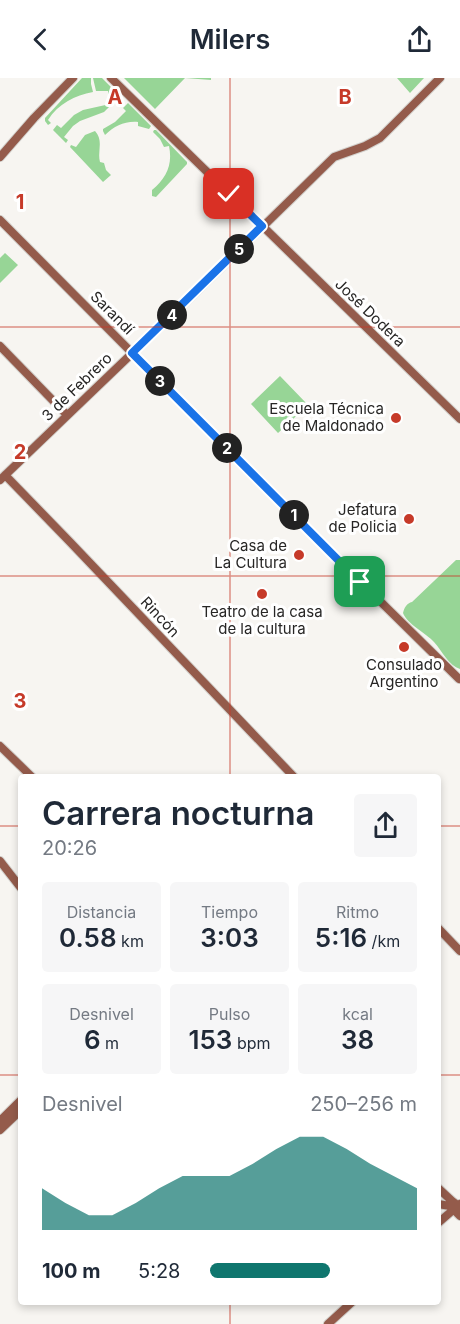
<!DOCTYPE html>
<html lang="es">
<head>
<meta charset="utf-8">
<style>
	:root { --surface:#fff; --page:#f6f6f7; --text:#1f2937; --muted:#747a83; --accent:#0f766e }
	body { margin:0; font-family:Inter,sans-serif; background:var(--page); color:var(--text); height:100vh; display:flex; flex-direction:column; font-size:22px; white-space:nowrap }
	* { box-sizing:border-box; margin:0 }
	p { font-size:20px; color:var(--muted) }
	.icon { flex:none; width:33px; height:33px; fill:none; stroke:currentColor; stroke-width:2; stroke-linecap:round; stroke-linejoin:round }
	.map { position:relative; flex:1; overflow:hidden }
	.panel { position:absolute; left:18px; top:696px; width:423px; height:531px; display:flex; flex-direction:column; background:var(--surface); border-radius:6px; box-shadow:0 3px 9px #0003 }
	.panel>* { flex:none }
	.pin { position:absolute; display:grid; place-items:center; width:51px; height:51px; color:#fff; margin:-26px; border-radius:12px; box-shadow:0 3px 9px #0006 }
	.km { position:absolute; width:30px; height:30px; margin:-15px; border-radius:50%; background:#222; color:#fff; font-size:16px; line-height:30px; text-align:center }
	.round { display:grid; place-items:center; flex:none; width:63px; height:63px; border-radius:6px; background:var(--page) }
	.head { display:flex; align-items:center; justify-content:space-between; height:102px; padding:0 24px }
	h1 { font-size:33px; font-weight:600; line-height:45px }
	.figures { display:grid; grid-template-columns:repeat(3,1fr); gap:9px; height:102px; padding:6px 24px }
	.figures div { display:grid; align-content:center; border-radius:6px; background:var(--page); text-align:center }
	.figures b { font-size:26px; font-weight:600 }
	.figures small { font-size:16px; font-weight:400 }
	.figures p { font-size:16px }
	.chart { height:168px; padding:12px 24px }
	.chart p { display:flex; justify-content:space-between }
	.chart svg { width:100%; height:108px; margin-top:6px; fill:var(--accent); opacity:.7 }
	ul { padding:0 24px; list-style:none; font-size:20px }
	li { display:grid; grid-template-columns:96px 72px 1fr; align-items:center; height:45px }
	li i { height:15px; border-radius:8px; background:var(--accent) }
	header { display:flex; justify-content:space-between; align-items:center; height:78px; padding:0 24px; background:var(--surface); font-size:27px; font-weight:600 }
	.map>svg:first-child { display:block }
	.green { fill:#97d596 }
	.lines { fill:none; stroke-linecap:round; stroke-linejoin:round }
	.secondary-casing { stroke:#d2d0cc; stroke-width:10 }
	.secondary { stroke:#945b4b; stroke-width:8 }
	.route-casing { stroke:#fff; stroke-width:12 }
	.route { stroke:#1a73e8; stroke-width:8 }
	.grid { fill:none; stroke:#c63a29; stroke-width:1.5; stroke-opacity:0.55 }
	.poi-dot { fill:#c63a29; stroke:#fff; stroke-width:2 }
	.labels { text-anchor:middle; stroke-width:6; stroke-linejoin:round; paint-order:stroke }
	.street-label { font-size:15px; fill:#272625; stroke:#fff }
	.poi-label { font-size:15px; fill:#272625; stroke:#fff; text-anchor:end }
	.grid-label { font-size:20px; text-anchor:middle; font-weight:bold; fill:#c63a29; stroke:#fff; stroke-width:6; stroke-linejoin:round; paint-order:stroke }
</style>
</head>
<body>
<header><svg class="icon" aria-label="back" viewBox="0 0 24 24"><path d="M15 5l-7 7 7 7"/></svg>Milers<svg class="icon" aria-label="share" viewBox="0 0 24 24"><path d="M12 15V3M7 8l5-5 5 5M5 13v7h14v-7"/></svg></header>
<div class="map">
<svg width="460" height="1246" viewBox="0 0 460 1246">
	<rect width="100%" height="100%" fill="#f7f5f1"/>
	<path class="green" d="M 82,0 L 91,0 L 91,6 L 93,14 C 75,17 58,26 48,42 L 51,45 L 48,47 L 45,43 L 45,40 Z
		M 93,0 L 102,0 L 113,11 L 110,18 L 108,18 L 108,13 L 96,13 Z
		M 124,0 L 211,0 L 211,2 L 185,0 L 155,31 Z
		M 397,0 L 424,0 L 410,15 Z
		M 118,15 L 123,21 L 119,25 L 115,23 L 104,34 L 80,43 L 73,48 L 64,59 L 68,62 L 66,65 L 53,52 L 57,47 L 61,50 L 74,37 L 83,32 L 110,26 Z
		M 128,25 L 151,48 L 149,51 L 138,48 L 138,44 C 124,43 115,48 105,57 L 103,53 L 103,51 L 115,44 L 126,33 L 123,30 Z
		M 154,52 L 156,52 L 187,84 L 187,86 L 156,119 L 152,118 L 152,112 C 166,100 173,87 169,68 L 164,69 L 160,61 L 153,54 Z
		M 95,53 C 104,63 97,73 100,84 L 104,85 L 106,92 L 111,97 L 103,104 L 70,69 L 71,67 L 76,69 L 85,57 Z
		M 5,175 L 18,187 L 0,205 L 0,180 Z
		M 280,298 L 308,327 L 278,355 L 251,326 Z
		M 456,482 L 460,482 L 460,591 C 449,588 442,573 434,564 C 426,555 407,546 403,535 C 404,530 407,525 412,524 Z"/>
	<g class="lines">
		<g class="secondary-casing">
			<path id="secondary" d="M 111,0 L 460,341
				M 0,79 L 34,40 L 73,0
				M 0,142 L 327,471 L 459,601
				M 0,268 L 67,337
				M 5,397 L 70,464 L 294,699
				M 0,402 L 196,214 L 334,79 L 365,68 L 380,60 L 440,0
				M 0,668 L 32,699
				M 0,783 L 21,810
				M 438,850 L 460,873
				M 0,1043 L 21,1022
				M 0,1052 L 21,1032
				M 438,1110 L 452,1123 L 460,1129
				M 438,1126 L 450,1128 L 460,1138
				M 438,1145 L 460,1126
				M 328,1246 L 352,1224"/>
		</g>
		<use href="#secondary" class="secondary"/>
	</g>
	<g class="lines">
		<g class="route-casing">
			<path id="route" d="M 229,116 L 262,148 L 132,275 L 360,504"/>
		</g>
		<use href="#route" class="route"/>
	</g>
	<path class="grid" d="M 230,0 L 230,699M 0,249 L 460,249M 0,498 L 460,498M 0,748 L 21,748M 438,748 L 460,748M 0,997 L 21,997M 438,997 L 460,997M 230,1224 L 230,1246"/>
	<g class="poi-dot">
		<circle cx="396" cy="340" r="6"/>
		<circle cx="409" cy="441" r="6"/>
		<circle cx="299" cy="477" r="6"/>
		<circle cx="262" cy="516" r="6"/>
		<circle cx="404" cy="569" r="6"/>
	</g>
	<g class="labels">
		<g class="street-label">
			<text transform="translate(112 235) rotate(45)" y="5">Sarandí</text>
			<text transform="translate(370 235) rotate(44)" y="5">José Dodera</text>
			<text transform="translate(77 309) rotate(-44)" y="5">3 de Febrero</text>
			<text transform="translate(160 539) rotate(47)" y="5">Rincón</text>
		</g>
		<g class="poi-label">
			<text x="384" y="336">Escuela Técnica<tspan x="384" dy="17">de Maldonado</tspan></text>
			<text x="397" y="437">Jefatura<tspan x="397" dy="17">de Policia</tspan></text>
			<text x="287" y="473">Casa de<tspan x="287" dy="17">La Cultura</tspan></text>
			<text x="262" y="539" text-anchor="middle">Teatro de la casa<tspan x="262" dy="17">de la cultura</tspan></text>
			<text x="404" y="592" text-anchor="middle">Consulado<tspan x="404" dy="17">Argentino</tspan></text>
		</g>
	</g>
	<g class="grid-label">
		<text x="115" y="26">A</text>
		<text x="345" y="26">B</text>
		<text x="20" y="131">1</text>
		<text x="20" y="381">2</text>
		<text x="20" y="630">3</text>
	</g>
</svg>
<div class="pin" style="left:360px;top:504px;background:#1e9e55"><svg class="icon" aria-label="arrive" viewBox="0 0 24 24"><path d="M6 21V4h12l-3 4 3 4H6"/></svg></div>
<div class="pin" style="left:229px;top:116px;background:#d93025"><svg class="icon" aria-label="check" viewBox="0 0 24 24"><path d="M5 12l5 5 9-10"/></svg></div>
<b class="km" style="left:294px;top:437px">1</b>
<b class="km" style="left:227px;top:370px">2</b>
<b class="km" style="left:160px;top:303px">3</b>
<b class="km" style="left:172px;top:237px">4</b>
<b class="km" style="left:239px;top:171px">5</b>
<section class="panel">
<div class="head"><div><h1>Carrera nocturna</h1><p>20:26</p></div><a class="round"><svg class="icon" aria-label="share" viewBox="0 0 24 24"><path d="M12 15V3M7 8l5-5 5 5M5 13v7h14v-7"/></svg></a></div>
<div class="figures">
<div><p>Distancia</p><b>0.58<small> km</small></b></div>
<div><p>Tiempo</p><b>3:03</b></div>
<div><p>Ritmo</p><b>5:16<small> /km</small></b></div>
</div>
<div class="figures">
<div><p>Desnivel</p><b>6<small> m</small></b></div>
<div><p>Pulso</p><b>153<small> bpm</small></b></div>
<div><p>kcal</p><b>38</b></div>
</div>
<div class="chart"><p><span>Desnivel</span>250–256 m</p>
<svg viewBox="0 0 160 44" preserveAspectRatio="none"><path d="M0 44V27L10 33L20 38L30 38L40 33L50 27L60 22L70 22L80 22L90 17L100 11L110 6L120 6L130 11L140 17L150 22L160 27V44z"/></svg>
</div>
<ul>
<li><b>100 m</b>5:28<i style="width:58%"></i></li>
</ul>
</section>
</div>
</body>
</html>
